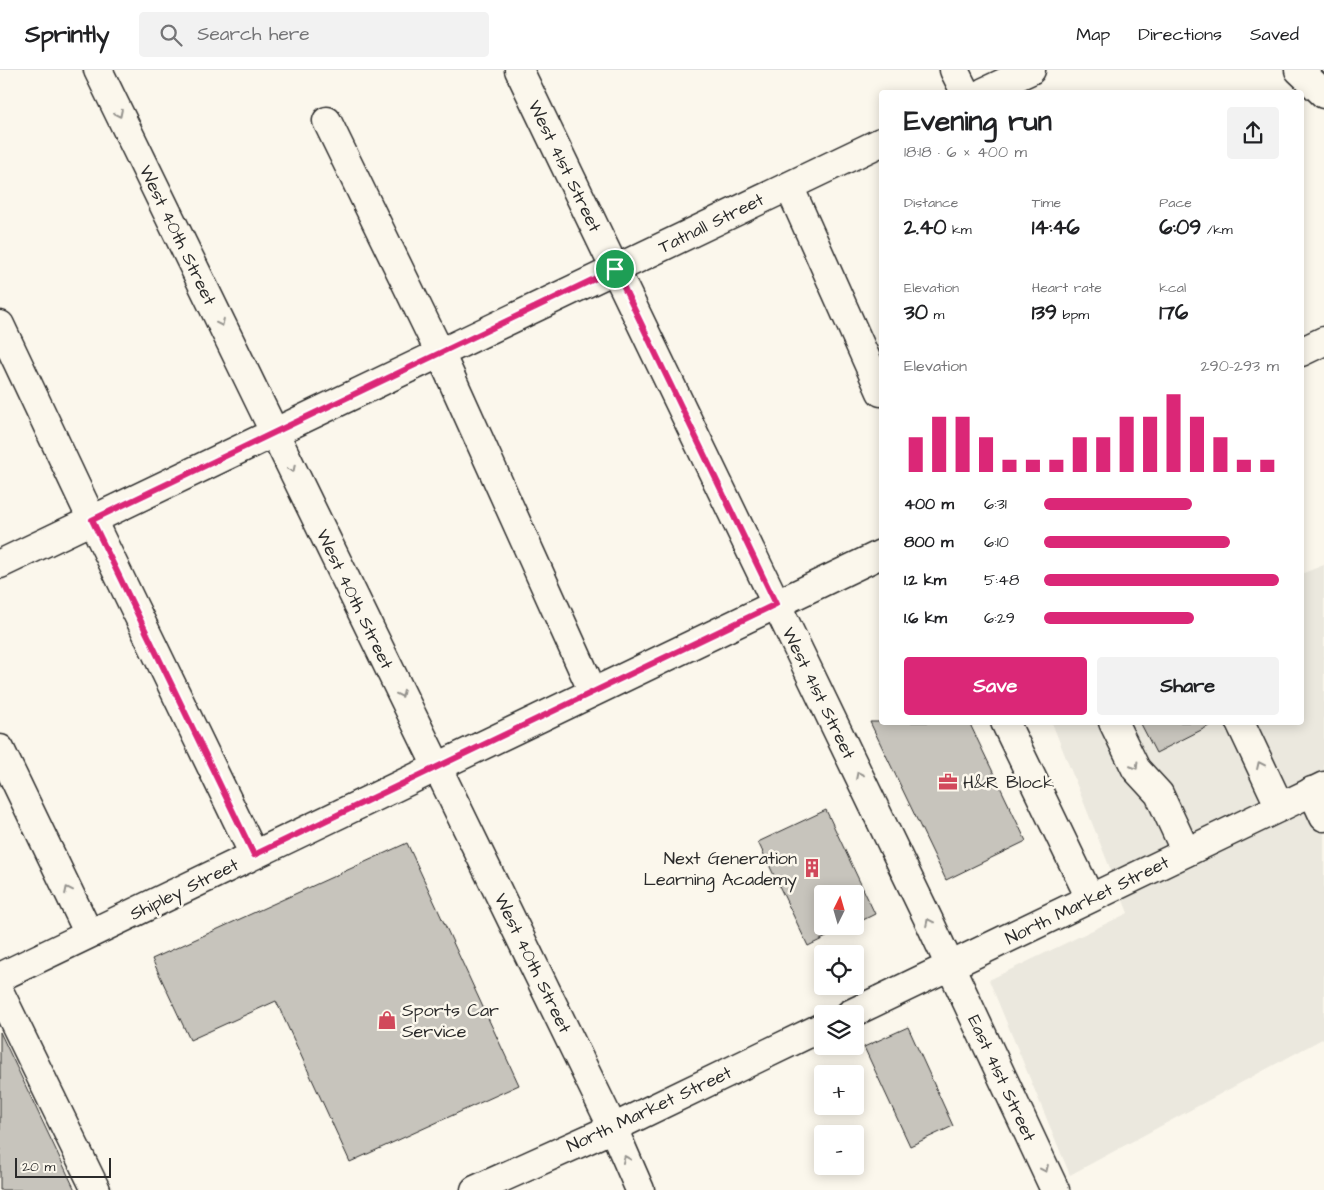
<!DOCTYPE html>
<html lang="en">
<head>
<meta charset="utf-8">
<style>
	:root { --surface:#fff; --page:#f2f2f2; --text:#202124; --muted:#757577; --line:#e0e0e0; --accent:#db2777 }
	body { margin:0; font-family:"Architects Daughter",sans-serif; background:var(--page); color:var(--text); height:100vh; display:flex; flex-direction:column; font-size:19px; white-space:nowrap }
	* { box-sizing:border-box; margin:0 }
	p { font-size:16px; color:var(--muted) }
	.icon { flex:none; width:28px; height:28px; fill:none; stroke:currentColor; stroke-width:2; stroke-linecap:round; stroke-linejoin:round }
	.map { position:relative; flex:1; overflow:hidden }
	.panel { position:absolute; left:879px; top:20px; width:425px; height:635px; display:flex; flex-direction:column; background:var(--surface); border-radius:5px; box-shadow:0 2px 12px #0003 }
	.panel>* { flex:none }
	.needle { width:32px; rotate:5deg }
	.fabs { position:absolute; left:814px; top:815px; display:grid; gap:10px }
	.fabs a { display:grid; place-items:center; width:50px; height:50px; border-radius:5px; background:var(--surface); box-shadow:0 2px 12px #0003; font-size:25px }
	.scale { position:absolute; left:15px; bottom:12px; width:96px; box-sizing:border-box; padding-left:5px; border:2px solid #2b2b2b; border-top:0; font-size:14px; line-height:18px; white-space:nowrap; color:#2b2b2b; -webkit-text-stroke:4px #fbf7ec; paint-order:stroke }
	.pin { position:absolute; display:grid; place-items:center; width:42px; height:42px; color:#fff; margin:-21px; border:2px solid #fff; border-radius:50%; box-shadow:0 1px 5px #0007 }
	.round { display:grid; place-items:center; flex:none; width:52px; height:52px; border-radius:5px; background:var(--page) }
	.summary { display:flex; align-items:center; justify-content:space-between; height:85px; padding:0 25px }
	h1 { font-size:28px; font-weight:800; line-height:38px }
	.stats { display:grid; grid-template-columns:repeat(3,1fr); gap:8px; height:85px; padding:5px 25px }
	.stats div { display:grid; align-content:center }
	.stats b { font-size:21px; font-weight:800 }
	.stats small { font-size:14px; font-weight:400 }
	.stats p { font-size:14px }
	.chart { height:140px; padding:10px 25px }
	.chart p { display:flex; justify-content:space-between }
	.chart svg { width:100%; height:90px; margin-top:5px; stroke:var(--accent); stroke-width:6 }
	.cta { display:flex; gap:10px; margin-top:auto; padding:10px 25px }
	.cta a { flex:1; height:58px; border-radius:5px; background:var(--accent); color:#fff; font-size:20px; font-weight:800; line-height:58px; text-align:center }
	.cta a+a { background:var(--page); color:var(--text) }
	ul { padding:0 25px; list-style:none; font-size:16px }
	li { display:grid; grid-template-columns:80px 60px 1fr; align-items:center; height:38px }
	li i { height:12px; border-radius:6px; background:var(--accent) }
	header { display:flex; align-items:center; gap:30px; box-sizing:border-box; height:70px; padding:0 25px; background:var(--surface); border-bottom:1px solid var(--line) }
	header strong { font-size:24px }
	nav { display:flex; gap:28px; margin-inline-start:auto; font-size:18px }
	.search { width:350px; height:45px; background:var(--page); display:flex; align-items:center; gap:12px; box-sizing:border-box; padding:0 18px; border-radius:5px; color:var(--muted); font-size:19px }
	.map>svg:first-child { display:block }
	.built { fill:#ebe8de }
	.building { fill:#c7c4bc; stroke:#2b2b2b }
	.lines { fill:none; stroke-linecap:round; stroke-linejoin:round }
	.minor-casing { stroke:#2b2b2b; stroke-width:31 }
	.major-casing { stroke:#2b2b2b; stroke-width:31 }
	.minor { stroke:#fbf7ec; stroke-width:28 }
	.major { stroke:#fbf7ec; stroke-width:28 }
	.oneway { stroke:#93918c }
	.route-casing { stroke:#fff; stroke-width:10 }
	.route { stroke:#db2777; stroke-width:6 }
	.labels { text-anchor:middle; stroke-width:5; stroke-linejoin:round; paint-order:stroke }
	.street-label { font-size:18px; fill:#2b2b2b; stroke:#fbf7ec }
	.poi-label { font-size:18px; fill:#2b2b2b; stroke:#fbf7ec; text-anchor:start }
</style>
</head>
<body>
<header>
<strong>Sprintly</strong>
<div class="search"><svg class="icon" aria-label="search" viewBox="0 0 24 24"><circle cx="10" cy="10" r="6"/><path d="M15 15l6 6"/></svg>Search here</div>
<nav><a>Map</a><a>Directions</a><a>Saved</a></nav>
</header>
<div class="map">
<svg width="1324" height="1120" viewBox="0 0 1324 1120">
	<rect width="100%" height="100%" fill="#fbf7ec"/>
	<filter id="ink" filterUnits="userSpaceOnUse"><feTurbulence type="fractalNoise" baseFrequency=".02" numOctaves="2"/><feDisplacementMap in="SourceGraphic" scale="10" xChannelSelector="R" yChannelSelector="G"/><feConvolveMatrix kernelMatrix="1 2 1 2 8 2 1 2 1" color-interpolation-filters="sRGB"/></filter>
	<g filter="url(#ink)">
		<path class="built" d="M 1324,495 L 1324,968 L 1070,1105 L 989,910 L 1128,843 L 1052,653 L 1301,652 L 1301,504 Z"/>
		<path class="building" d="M 870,652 L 969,652 L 1026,771 L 946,810 Z
			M 1140,652 L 1217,652 L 1156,683 Z
			M 826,740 L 875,844 L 855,854 L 855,824 L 822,824 L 822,856 L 849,856 L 808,876 L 758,772 Z
			M 407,773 L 519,1015 L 350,1092 L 276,931 L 190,970 L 152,889 Z
			M 908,957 L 953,1056 L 910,1076 L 864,977 Z
			M 0,962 L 75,1120 L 0,1120 Z"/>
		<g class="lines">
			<g class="minor-casing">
				<path id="minor" d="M 98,0 L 613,1058 L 640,1120
					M 519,0 L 930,853 L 1055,1120
					M 954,0 L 965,22
					M 1299,0 L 1324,24
					M 984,22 L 1031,0
					M 327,51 L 440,283 L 593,622
					M 789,116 L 881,322
					M 0,255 L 92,450 L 254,785
					M 1301,282 L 1324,271
					M 0,494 L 881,72
					M 1005,652 L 1090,828
					M 1113,652 L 1136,699 L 1159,724 L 1186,782
					M 1240,652 L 1280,737
					M 0,679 L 89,864
					M 1312,721 L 1324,747
					M 0,907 L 881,484
					M 0,923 L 96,1120"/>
			</g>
			<g class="major-casing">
				<path id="major" d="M 850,944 L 1324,716
					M 475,1120 L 613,1058 L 822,957"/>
			</g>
			<use href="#minor" class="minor"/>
			<use href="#major" class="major"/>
		</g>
		<defs><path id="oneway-chevron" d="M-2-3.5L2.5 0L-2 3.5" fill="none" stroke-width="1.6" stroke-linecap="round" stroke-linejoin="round" transform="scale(1.25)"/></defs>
		<g class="oneway">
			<use href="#oneway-chevron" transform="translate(119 44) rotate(64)"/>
			<use href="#oneway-chevron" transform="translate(221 253) rotate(64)"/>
			<use href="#oneway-chevron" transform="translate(292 399) rotate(64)"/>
			<use href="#oneway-chevron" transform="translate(401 624) rotate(64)"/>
			<use href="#oneway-chevron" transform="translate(1260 695) rotate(-115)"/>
			<use href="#oneway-chevron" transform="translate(1135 696) rotate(58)"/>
			<use href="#oneway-chevron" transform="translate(859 705) rotate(-116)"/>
			<use href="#oneway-chevron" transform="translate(68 820) rotate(-116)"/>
			<use href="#oneway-chevron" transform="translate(929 852) rotate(-116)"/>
			<use href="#oneway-chevron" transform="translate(626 1089) rotate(-113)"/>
			<use href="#oneway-chevron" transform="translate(1045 1099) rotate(65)"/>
		</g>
	</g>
	<g class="lines" filter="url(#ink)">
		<g class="route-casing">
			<path id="route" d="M 615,199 L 776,534 L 254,785 L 92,450 Z"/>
		</g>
		<use href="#route" class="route"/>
	</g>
	<defs>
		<g id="office-bare" transform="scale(1.5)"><path d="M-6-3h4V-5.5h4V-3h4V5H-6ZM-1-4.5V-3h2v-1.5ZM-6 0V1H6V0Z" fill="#d1495b" stroke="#fbf7ec" stroke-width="2.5" paint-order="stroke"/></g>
		<g id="building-bare" transform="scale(1.5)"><path d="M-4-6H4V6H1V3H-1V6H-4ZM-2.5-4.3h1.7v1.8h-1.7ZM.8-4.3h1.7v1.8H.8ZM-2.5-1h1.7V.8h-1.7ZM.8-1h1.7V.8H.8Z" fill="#d1495b" stroke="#fbf7ec" stroke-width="2.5" paint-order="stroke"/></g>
		<g id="shop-bare" transform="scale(1.5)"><path d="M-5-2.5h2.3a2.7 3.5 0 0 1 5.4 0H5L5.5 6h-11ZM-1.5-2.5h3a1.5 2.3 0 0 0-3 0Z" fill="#d1495b" stroke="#fbf7ec" stroke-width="2.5" paint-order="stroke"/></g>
	</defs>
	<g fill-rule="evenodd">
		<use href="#office-bare" x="948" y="712"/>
		<use href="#building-bare" x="812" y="798"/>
		<use href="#shop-bare" x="387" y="950"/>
	</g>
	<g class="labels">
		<g class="street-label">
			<text transform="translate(565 96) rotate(64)" y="6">West 41st Street</text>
			<text transform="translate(711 153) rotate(-26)" y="6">Tatnall Street</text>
			<text transform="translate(178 165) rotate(64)" y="6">West 40th Street</text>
			<text transform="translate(355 529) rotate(64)" y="6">West 40th Street</text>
			<text transform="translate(819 623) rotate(64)" y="6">West 41st Street</text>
			<text transform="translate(184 819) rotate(-26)" y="6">Shipley Street</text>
			<text transform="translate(1087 830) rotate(-26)" y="6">North Market Street</text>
			<text transform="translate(533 893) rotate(64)" y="6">West 40th Street</text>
			<text transform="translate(1002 1008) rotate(65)" y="6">East 41st Street</text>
			<text transform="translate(649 1039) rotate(-25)" y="6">North Market Street</text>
		</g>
		<g class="poi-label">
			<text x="963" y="718">H&amp;R Block</text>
			<text x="797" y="794" text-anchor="end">Next Generation<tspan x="797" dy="21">Learning Academy</tspan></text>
			<text x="402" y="946">Sports Car<tspan x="402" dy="21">Service</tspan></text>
		</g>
	</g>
</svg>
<div class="fabs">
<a><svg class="needle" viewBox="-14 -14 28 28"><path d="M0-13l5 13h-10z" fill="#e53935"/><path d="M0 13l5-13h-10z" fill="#757577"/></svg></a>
<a><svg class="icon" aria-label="locate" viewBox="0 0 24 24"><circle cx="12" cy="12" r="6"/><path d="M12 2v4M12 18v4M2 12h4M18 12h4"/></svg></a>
<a><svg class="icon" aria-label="layers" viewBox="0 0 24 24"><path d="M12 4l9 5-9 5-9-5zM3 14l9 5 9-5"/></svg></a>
<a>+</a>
<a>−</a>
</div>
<div class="scale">20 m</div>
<div class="pin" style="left:615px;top:199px;background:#1e9e55"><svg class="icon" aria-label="arrive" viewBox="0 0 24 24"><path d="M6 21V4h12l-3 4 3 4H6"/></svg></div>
<section class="panel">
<div class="summary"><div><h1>Evening run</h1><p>18:18 · 6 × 400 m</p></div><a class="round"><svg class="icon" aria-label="share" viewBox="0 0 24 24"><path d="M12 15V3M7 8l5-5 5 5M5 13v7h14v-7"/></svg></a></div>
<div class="stats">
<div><p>Distance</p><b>2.40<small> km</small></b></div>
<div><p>Time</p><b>14:46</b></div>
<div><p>Pace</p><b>6:09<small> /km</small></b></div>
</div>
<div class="stats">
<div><p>Elevation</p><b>30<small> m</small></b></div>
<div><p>Heart rate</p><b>139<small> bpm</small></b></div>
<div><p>kcal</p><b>176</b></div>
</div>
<div class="chart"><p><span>Elevation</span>290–293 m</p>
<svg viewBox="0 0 160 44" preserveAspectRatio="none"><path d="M5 44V27M15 44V17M25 44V17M35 44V27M45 44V38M55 44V38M65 44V38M75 44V27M85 44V27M95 44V17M105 44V17M115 44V6M125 44V17M135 44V27M145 44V38M155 44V38"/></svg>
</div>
<ul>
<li><b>400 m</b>6:31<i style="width:63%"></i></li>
<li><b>800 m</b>6:10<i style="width:79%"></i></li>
<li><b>1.2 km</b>5:48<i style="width:100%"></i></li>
<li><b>1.6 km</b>6:29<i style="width:64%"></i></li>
</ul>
<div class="cta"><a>Save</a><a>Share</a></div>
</section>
</div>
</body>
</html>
